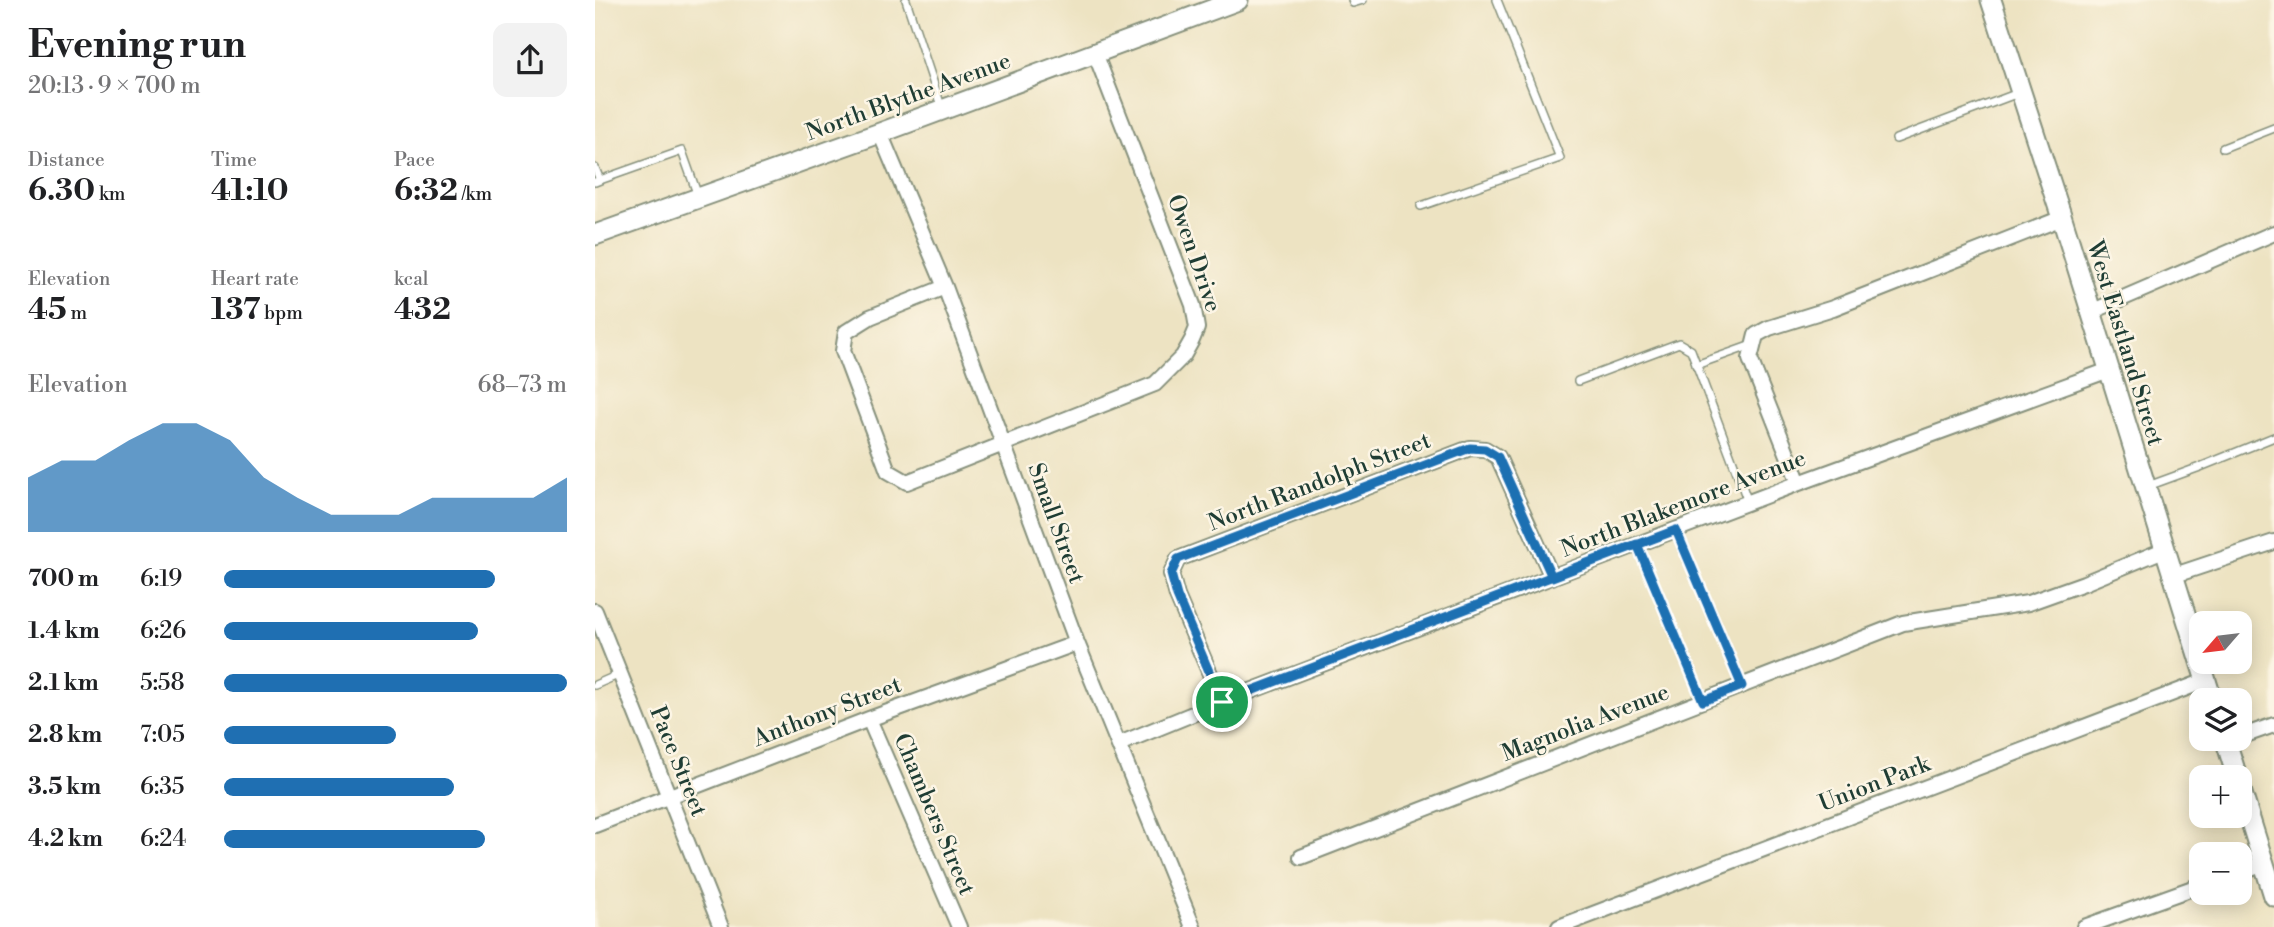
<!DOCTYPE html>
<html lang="en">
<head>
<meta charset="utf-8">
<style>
	:root { --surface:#fff; --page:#f2f2f2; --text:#202124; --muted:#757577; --accent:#1f6fb2 }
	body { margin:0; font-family:"Libre Bodoni",serif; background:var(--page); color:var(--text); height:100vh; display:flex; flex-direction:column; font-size:26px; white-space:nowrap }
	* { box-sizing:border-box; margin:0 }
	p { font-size:23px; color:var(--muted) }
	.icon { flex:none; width:38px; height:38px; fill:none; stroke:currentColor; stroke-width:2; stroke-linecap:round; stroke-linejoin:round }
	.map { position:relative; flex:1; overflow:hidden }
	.panel { display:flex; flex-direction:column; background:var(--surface); width:595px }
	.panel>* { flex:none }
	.needle { width:46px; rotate:242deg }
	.controls { position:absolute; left:1594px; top:611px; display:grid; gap:14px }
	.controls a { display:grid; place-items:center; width:63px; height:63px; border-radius:14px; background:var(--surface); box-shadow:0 4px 18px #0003; font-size:35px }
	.pin { position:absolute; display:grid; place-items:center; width:60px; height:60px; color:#fff; margin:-30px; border:4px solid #fff; border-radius:50%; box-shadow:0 2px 7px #0007 }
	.round { display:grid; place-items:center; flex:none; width:74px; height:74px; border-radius:14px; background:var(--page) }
	.overview { display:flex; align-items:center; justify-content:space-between; height:119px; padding:0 28px }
	h1 { font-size:38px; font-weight:700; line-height:52px }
	.figures { display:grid; grid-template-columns:repeat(3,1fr); gap:10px; height:119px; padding:7px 28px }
	.figures div { display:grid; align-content:center }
	.figures b { font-size:30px; font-weight:700 }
	.figures small { font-size:19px; font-weight:400 }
	.figures p { font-size:19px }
	.chart { height:196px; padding:14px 28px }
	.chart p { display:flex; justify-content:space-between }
	.chart svg { width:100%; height:126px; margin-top:7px; fill:var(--accent); opacity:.7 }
	ul { padding:0 28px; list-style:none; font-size:23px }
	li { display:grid; grid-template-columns:112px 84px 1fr; align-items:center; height:52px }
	li i { height:18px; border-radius:9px; background:var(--accent) }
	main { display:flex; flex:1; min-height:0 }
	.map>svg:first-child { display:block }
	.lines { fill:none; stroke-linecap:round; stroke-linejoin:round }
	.lane-casing { stroke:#86907b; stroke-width:10 }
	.street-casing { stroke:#86907b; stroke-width:18 }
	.secondary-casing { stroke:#86907b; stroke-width:23 }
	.lane { stroke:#fff; stroke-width:7 }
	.street { stroke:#fff; stroke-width:14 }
	.secondary { stroke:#fff; stroke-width:19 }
	.route-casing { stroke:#fff; stroke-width:14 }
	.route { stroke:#1f6fb2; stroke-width:9 }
	.labels { text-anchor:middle; stroke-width:5; stroke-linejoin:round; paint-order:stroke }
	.street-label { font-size:23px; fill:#1f3d34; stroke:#fcf5e5 }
</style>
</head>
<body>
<main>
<section class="panel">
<div class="overview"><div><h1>Evening run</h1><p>20:13 · 9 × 700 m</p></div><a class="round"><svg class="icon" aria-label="share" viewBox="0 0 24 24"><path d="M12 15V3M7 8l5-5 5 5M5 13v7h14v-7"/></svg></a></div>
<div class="figures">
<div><p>Distance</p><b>6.30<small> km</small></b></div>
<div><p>Time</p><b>41:10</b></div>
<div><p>Pace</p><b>6:32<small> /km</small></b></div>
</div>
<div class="figures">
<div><p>Elevation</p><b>45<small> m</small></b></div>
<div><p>Heart rate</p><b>137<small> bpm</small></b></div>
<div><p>kcal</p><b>432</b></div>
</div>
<div class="chart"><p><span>Elevation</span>68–73 m</p>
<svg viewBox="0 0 160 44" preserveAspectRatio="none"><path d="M0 44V25L10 19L20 19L30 12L40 6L50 6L60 12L70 25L80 32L90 38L100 38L110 38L120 32L130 32L140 32L150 32L160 25V44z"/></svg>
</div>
<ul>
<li><b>700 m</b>6:19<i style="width:79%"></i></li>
<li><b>1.4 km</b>6:26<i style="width:74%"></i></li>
<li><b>2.1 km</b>5:58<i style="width:100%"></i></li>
<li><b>2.8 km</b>7:05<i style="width:50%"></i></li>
<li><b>3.5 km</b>6:35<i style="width:67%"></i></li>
<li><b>4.2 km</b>6:24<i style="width:76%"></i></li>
</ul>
</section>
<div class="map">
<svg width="1679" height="927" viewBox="0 0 1679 927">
	<rect width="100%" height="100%" fill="#fcf5e5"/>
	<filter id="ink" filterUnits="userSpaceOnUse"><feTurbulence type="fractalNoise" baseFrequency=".0143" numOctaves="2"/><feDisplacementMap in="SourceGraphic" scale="14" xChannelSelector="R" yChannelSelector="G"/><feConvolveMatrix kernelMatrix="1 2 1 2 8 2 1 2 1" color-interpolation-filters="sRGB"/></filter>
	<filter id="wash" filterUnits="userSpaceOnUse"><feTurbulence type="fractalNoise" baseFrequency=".00686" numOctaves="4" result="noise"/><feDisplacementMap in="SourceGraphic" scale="28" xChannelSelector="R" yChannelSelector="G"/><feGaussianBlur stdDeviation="1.57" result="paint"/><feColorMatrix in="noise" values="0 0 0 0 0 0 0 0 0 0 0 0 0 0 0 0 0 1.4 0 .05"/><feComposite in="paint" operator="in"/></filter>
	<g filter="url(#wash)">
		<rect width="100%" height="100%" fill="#ede3c2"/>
	</g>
	<g filter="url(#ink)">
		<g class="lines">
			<g class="lane-casing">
				<path id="lane" d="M 311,0 L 347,109
					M 757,0 L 758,3 L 768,0
					M 1301,139 L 1426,92
					M 1628,148 L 1679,128
					M 0,168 L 5,180 L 0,182
					M 5,180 L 87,151 L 103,196
					M 826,206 L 965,158 L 902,0
					M 1101,365 L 1157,345
					M 983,381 L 1084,343 L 1096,350 L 1153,502
					M 1553,486 L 1605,467 L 1679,437
					M 1081,530 L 1147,685
					M 1042,544 L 1108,701
					M 0,685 L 25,674"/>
			</g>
			<g class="street-casing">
				<path id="street" d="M 285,133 L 350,287 L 482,643 L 598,927
					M 350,287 L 275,317 L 251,332 L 248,351 L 293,471 L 312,482 L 560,384 L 588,356 L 597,340 L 602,328 L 598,305 L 500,53
					M 1496,312 L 1679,233
					M 1204,483 L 1155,359 L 1161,335 L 1174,328 L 1238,308 L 1467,218
					M 1580,575 L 1679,542
					M 0,611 L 126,927
					M 627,702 L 582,596 L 576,574 L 583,559 L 875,448 L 890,449 L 903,457 L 957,577
					M 274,719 L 364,927
					M 1645,737 L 1679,725
					M 524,744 L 627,702 L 1204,483 L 1514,370
					M 0,825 L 274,719 L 482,643
					M 706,857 L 1308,623 L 1433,603 L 1489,583 L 1571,549
					M 1645,872 L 1669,863
					M 964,927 L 1610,681
					M 1489,927 L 1606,885"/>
			</g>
			<g class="secondary-casing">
				<path id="secondary" d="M 1396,0 L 1467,218 L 1617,700
					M 0,235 L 285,133 L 643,0
					M 1630,738 L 1642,777
					M 1645,787 L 1679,896"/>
			</g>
			<use href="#lane" class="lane"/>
			<use href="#street" class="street"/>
			<use href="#secondary" class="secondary"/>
		</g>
	</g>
	<g class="lines" filter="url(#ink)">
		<g class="route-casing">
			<path id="route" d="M 627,702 C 766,650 904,597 1042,544 L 1108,701 L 1147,686 L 1081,530 L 957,577 L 903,457 L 890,449 L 875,448 L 583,559 L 576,574 L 582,596 L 627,702"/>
		</g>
		<use href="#route" class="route"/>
	</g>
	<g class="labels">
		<g class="street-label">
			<text transform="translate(313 96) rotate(-20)" y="8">North Blythe Avenue</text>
			<text transform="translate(600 253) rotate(71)" y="8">Owen Drive</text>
			<text transform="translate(1531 343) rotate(73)" y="8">West Eastland Street</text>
			<text transform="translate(724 481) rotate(-21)" y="8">North Randolph Street</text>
			<text transform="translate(1088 503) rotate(-21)" y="8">North Blakemore Avenue</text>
			<text transform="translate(462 523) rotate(70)" y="8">Small Street</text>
			<text transform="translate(232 711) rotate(-21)" y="8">Anthony Street</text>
			<text transform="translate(990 722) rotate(-21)" y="8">Magnolia Avenue</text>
			<text transform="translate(84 761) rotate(68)" y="8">Pace Street</text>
			<text transform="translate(1279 783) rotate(-21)" y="8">Union Park</text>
			<text transform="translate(340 814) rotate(67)" y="8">Chambers Street</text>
		</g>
	</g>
</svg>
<div class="controls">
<a><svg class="needle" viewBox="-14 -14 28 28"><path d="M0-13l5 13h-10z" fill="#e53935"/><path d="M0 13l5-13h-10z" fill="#757577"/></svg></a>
<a><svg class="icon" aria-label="layers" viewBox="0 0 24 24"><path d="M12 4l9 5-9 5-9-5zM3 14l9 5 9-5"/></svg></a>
<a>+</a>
<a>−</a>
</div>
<div class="pin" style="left:627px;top:702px;background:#1e9e55"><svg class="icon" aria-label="arrive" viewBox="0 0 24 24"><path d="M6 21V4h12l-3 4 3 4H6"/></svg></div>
</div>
</main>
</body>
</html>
